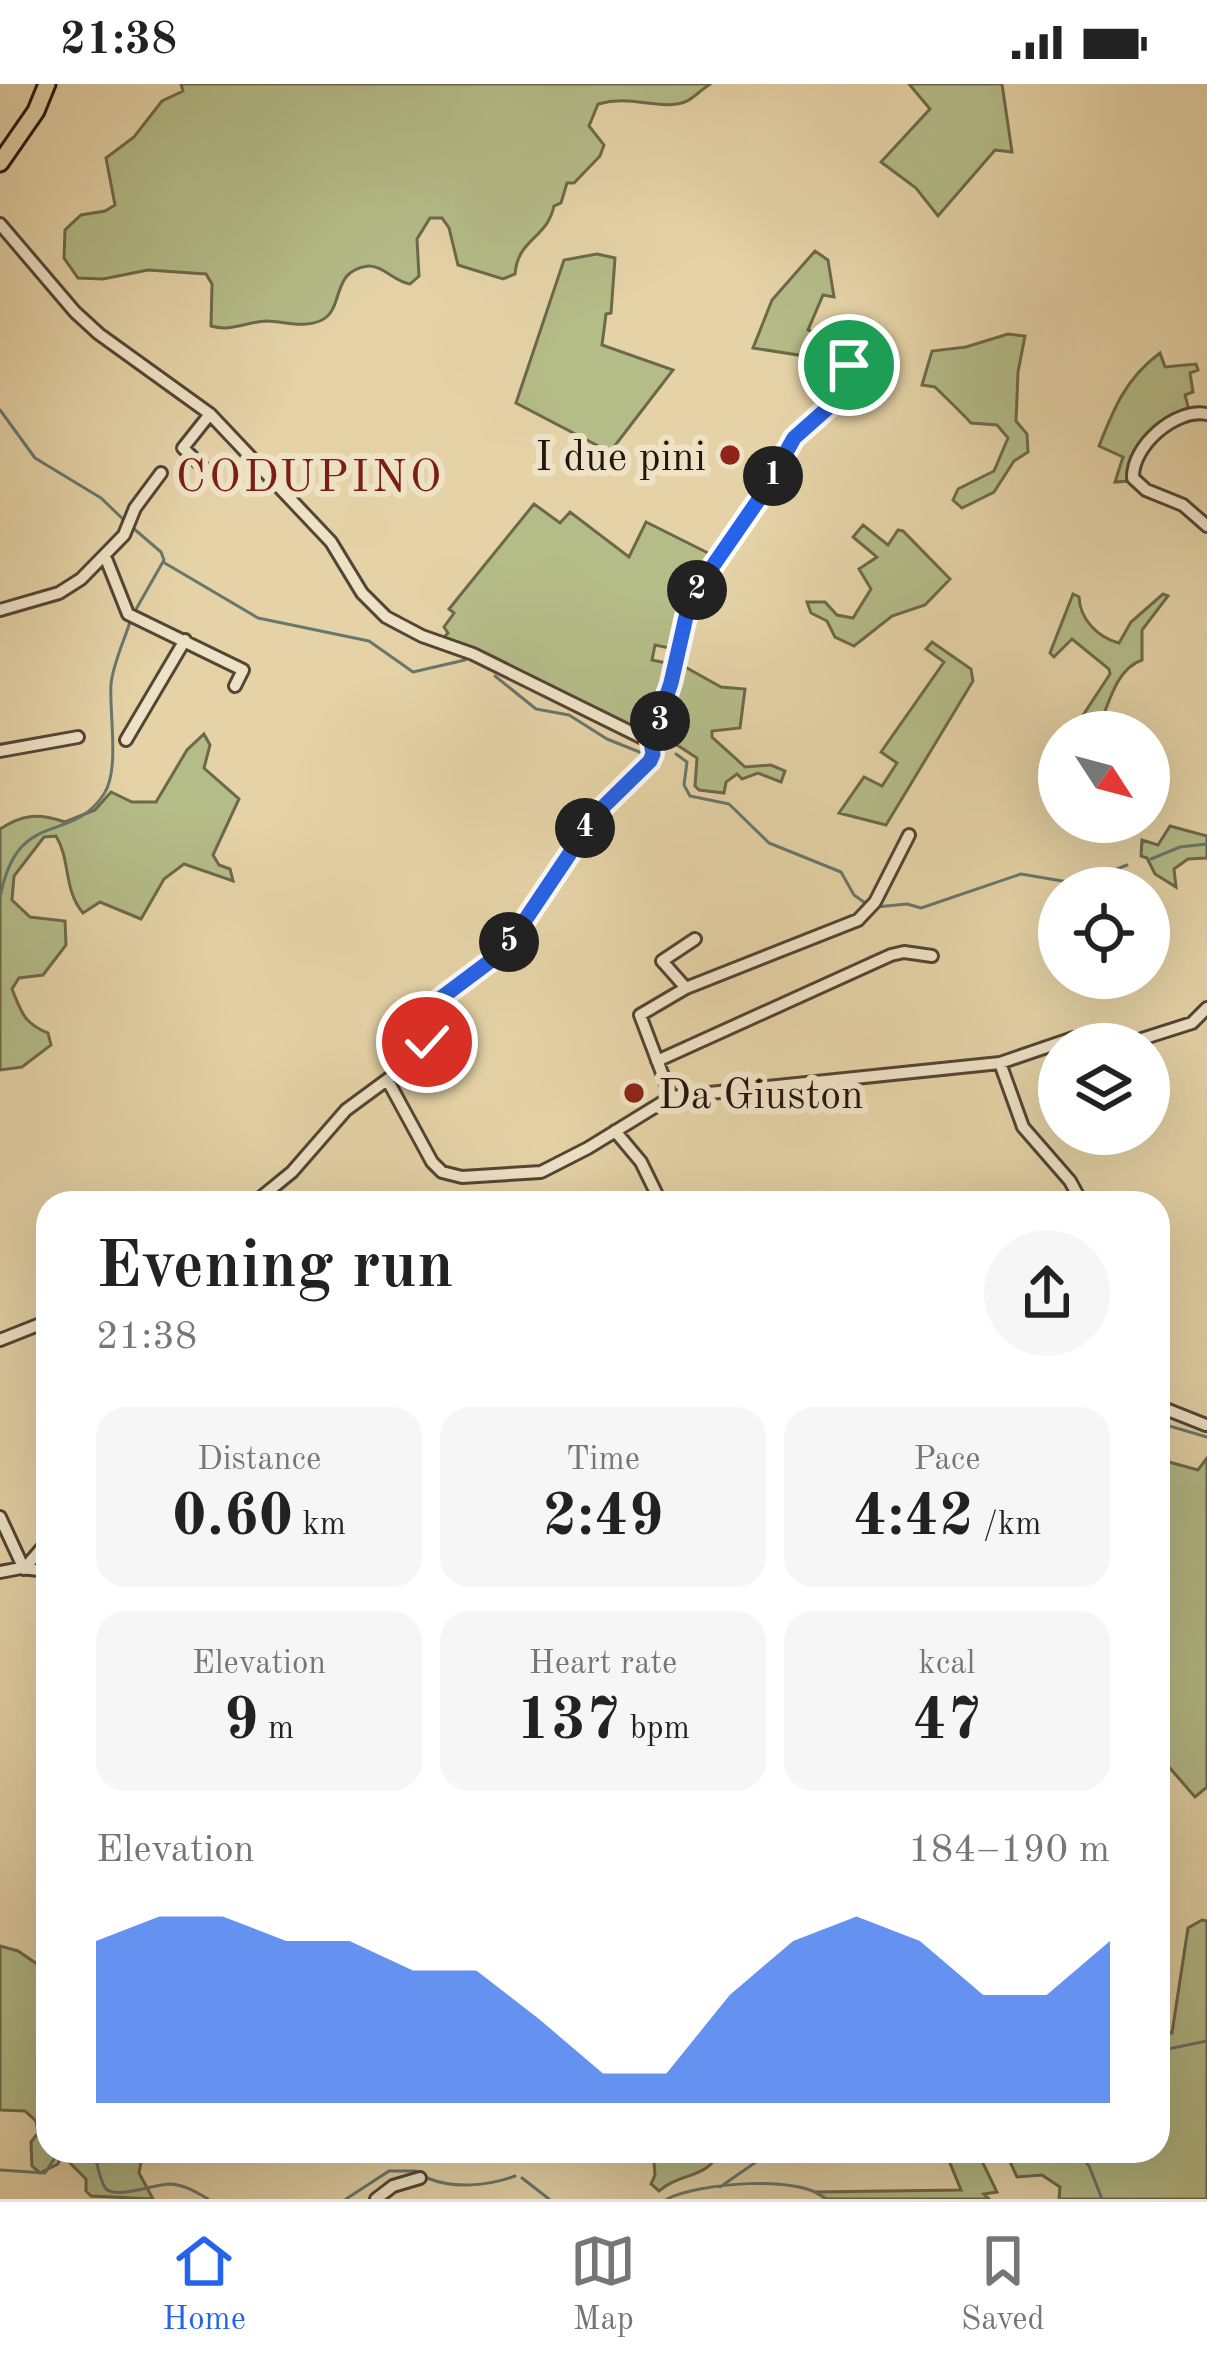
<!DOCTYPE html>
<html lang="en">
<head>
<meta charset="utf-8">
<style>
	:root { --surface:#fff; --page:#f6f6f6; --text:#222; --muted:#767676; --line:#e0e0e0; --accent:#2563eb }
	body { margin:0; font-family:"Old Standard TT",serif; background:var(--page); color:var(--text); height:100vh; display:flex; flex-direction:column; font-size:45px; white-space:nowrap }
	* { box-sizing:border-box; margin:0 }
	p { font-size:39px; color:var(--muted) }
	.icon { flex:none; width:66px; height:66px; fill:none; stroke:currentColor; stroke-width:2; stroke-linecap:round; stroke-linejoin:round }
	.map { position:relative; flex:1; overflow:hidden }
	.sheet { position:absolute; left:36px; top:1107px; width:1134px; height:972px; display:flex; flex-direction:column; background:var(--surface); border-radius:36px; box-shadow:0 12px 48px #0002 }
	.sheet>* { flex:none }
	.needle { width:78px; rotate:126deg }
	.buttons { position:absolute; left:1038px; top:627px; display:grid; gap:24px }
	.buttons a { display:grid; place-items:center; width:132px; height:132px; border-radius:50%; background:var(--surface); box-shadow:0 12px 48px #0002; font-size:60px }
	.pin { position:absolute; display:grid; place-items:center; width:102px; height:102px; color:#fff; margin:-51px; border:6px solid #fff; border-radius:50%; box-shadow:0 3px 12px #0007 }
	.km { position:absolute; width:60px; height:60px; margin:-30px; border-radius:50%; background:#222; color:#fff; font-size:33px; line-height:60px; text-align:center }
	.round { display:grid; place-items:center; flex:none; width:126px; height:126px; border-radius:63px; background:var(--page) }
	.overview { display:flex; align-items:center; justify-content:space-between; height:204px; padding:0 60px }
	h1 { font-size:66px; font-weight:700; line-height:90px }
	.stats { display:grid; grid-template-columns:repeat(3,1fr); gap:18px; height:204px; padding:12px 60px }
	.stats div { display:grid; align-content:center; border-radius:30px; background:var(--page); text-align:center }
	.stats b { font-size:60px; font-weight:700 }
	.stats small { font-size:33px; font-weight:400 }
	.stats p { font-size:33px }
	.chart { height:336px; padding:24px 60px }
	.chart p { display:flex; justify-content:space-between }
	.chart svg { width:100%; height:216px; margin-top:12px; fill:var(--accent); opacity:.7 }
	.status { display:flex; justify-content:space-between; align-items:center; height:84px; padding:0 60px; background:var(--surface); direction:ltr }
	.status svg { height:33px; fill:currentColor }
	.tab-bar { display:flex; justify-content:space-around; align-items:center; height:168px; border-top:3px solid var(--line); background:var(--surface); font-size:33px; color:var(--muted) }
	.tab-bar a { display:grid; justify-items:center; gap:6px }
	.tab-bar .on { color:var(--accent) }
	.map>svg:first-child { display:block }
	.green { fill:#b4bc88; stroke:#6c694b; stroke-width:3 }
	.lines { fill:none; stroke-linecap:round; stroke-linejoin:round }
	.stream { stroke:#68776c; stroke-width:3 }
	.street-casing { stroke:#544534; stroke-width:16 }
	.primary-casing { stroke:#24160e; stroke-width:21 }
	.street { stroke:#eee2c6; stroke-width:10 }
	.primary { stroke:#e5d3a7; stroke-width:15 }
	.route-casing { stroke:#fff; stroke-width:24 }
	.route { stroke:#2563eb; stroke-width:15 }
	.poi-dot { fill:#8f2418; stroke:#eee2c6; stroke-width:4.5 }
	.labels { text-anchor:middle; stroke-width:12; stroke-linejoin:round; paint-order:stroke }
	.poi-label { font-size:42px; fill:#24160e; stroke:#eee2c6; text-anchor:end }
	.neighbourhood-label { font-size:45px; letter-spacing:3px; fill:#7a1f14; stroke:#eee2c6 }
</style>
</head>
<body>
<div class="status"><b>21:38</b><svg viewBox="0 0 49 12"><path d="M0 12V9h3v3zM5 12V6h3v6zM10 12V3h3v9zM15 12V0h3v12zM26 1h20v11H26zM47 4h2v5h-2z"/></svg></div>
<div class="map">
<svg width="1207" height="2115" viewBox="0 0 1207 2115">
	<rect width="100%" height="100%" fill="#e5d3a7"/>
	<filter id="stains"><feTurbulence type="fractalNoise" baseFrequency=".00167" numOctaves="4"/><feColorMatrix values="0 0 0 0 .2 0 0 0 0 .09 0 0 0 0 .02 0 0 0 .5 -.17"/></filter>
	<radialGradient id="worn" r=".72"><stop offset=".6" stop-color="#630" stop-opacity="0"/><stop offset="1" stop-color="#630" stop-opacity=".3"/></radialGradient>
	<path class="green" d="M 181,0 L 711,0 C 699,6 691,19 677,20 C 651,24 630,11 598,20 L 589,42 L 604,61 L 600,72 L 574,99 L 567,99 L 561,119 L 554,122 C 547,155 518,154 515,190 L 503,195 L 458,181 L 449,144 L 442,134 L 430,134 L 417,155 L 419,192 L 410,200 C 395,198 382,181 368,182 C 330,187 345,224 322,236 C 303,245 285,237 266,237 C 246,238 231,248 211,242 L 212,200 L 206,190 L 148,186 L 103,195 L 78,194 L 64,174 L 65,146 L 81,131 L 105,127 L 115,121 L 106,74 L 134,53 L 162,17 L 183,7 Z
		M 909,0 L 1002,0 L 1012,68 L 995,66 L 938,132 L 916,104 L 881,78 L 930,25 Z
		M 815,167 L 828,176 L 834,213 L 823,211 L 808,246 L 825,253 L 818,274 L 753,264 L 772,216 Z
		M 597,170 L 615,174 L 611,229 L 606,230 L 602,261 L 673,286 L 610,368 L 516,319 L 564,176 Z
		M 1008,250 L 1025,252 L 1018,288 L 1016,337 L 1027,350 L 1028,368 L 1014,377 L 994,408 L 962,424 L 953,416 L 958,405 L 994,387 L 1008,354 L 997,341 L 971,339 C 959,326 948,316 935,303 L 922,301 L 932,267 L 966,263 Z
		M 1160,269 L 1165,283 L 1196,280 L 1198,286 L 1190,289 L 1193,308 L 1185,311 L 1189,326 C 1160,345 1128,359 1129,397 L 1115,398 L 1123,373 L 1099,362 C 1114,324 1126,294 1160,269 Z
		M 534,420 L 560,439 L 570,428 L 629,473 L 646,438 L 716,473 L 683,521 L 676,522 L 681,532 L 674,565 L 655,561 L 652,576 L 671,580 L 653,644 L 640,647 C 575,617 509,577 443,554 L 448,549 L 444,543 L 454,529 L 449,525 Z
		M 863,441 L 888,461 L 898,446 L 903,447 L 950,495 L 925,521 L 892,532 L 854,562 L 835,553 L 827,537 L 811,529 L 807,518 L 825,518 L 837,531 L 853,534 L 871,505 L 859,485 L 877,473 L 853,453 Z
		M 1073,510 L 1079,513 C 1080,535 1097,553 1119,559 L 1131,538 L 1163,510 L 1168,512 L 1142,546 L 1142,576 C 1115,585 1108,623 1097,648 L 1072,648 L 1110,590 L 1109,585 L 1072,555 L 1054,573 L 1050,569 Z
		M 932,558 L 971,585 L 973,597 L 886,741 L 839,729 L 864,693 L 882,702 L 897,679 L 881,668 L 944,578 L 926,565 Z
		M 678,579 L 721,603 L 745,605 L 740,644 L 712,647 L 712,653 L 745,683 L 771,681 L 785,687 L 781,698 L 758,689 L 742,695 L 737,690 L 726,698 L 724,709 L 699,706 L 695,702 L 697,674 L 677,661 L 660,656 Z
		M 204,650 L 210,661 L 204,684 L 239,715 L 213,771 L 219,781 L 230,785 L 233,797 L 184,780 L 164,795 L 141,835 L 100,818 L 83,829 C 63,805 71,777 56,752 L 44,753 L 14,792 L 12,816 L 30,833 L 65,837 L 66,861 L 43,891 L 19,894 L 12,905 C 21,927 23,939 48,949 L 51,961 L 22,983 L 0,986 L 0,745 C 23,730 39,729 65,738 L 95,726 L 111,708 L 132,718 L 156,718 L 187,666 Z
		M 1170,742 L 1207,752 L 1207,774 L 1188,775 L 1174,785 L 1176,803 L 1155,790 L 1147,774 L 1141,772 L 1142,756 L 1158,761 Z
		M 1207,1374 L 1207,1703 L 1195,1713 L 1169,1683 L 1158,1679 L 1158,1375 L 1198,1386 Z
		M 1202,1836 L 1207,1837 L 1207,2115 L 1059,2115 L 1060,2103 L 1042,2091 L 1017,2093 L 1005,2067 L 1158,2067 L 1158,1946 L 1172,1949 L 1188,1844 Z
		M 0,1862 L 18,1867 L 37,1880 L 48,1871 L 48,2067 L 63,2067 L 58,2080 L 40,2089 L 32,2082 L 31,2058 L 38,2049 L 36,2037 L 25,2027 L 0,2026 Z
		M 72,2067 L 143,2067 L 139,2089 L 153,2115 L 91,2112 L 86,2107 L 86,2095 L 70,2079 Z
		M 653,2067 L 719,2067 C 709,2095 680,2088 659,2107 L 651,2100 L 655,2091 Z
		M 945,2067 L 977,2067 L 997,2108 L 984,2110 L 989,2115 L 826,2115 L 815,2108 L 961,2106 Z"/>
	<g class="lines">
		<path class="stream" d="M 0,326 L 35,374 L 101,414 L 126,438
			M 133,444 L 161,468 L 164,476 L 135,527
			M 163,478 L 258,534 L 369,557 L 413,588 L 465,576
			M 495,592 L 536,625 L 569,631 L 607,655 L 642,669
			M 676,670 L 687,678 L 684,701 L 690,712 L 729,720 L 769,759 L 841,788 L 854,811 L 868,821
			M 1151,775 L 1180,763 L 1207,760
			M 0,814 C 17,722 70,762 104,710 C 120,686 109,628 111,600 C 113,580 124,557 130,538
			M 876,823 L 907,820 L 921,824 L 1021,790 L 1080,800 L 1127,781
			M 1158,1335 L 1166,1341 L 1207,1353
			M 1158,1587 L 1161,1602
			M 1158,1967 L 1207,1957
			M 94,2067 C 97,2078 99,2096 106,2105 C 118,2115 153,2100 171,2100 C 185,2101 196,2108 208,2115
			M 1077,2067 L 1089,2082 L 1102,2115
			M 0,2086 L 45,2089 L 59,2067
			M 427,2094 C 454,2105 488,2102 515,2092
			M 522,2094 L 549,2115
			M 720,2103 L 772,2067
			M 346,2115 L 389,2087 L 416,2087
			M 667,2115 C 698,2099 801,2090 826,2115"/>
		<g class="street-casing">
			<path id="street" d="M 0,140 L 75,228 L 99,250 L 210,330 L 331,458 L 362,509 L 386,533 L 422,552 L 473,570 L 651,658
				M 1207,330 C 1175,324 1132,362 1133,394 L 1146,406 L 1183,421 L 1207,442
				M 206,386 L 183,364 L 210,330
				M 105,472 L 128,530 L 243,586 L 235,602
				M 0,526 L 59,509 L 81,495 L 124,451 L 135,424 L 161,389
				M 126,656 L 185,556
				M 651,658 L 671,599 L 690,515 L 764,408 L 794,354 L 830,323 L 846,294 L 852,255
				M 0,667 L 78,653
				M 695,855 L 662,877 L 686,904 L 858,836 L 875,818 L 909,751
				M 1126,960 L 1192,939 L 1207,924
				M 657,977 L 891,871 L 904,868 L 932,872
				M 1000,979 L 1023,1043 L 1070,1097 L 1082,1119
				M 388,997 L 432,1078 L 442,1088 L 462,1093 L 541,1088 L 588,1064 L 671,1013 L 1000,979 L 1073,954 L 1101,960
				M 671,1013 L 640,931 L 686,904
				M 615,1047 L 641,1078 L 661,1119
				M 254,1119 L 292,1088 L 346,1026 L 418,973 L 427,958 L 423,932 L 429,923 L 505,865 L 597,729 L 650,677 L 653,670 L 651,658
				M 0,1256 L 48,1237
				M 1158,1322 L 1206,1341
				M 0,1433 L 24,1485
				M 24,1485 L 48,1457
				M 0,1488 L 21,1484 L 48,1487
				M 376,2115 L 393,2102 L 420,2094"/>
		</g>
		<g class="primary-casing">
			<path id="primary" d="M 0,79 L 36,27 L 47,0"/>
		</g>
		<use href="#street" class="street"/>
		<use href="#primary" class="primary"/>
	</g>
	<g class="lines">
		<g class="route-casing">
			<path id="route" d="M 427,958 L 423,932 L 429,923 L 505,866 L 597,729 L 650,677 L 653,670 L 651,658 L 671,599 L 690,515 L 764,408 L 794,354 L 830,322 L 849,281"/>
		</g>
		<use href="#route" class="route"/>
	</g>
	<g class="poi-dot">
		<circle cx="730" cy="371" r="12"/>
		<circle cx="634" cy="1009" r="12"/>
	</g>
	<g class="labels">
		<g class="poi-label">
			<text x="706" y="386">I due pini</text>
			<text x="658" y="1024" text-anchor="start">Da Giuston</text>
		</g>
		<g class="neighbourhood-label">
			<text x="310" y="407">CODUPINO</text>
		</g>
	</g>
	<rect width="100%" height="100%" filter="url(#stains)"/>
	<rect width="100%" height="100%" fill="url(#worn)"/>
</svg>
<div class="buttons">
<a><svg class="needle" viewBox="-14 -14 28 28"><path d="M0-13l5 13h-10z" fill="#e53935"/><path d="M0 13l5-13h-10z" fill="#767676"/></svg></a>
<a><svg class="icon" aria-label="locate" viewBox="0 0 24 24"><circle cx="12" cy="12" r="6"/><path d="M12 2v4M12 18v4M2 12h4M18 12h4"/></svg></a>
<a><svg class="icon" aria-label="layers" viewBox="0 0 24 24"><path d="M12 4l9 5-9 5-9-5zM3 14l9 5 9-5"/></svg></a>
</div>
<div class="pin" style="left:849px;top:281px;background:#1e9e55"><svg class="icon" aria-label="arrive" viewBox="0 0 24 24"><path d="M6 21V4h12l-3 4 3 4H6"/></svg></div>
<div class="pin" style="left:427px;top:958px;background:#d93025"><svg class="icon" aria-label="check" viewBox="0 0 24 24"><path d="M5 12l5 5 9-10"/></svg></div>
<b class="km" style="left:773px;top:392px">1</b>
<b class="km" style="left:697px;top:506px">2</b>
<b class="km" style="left:660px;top:637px">3</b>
<b class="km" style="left:585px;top:744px">4</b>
<b class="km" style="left:509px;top:858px">5</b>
<section class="sheet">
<div class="overview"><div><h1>Evening run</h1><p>21:38</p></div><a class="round"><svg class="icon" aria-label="share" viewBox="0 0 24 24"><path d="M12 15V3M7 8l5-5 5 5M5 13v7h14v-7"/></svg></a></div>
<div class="stats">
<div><p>Distance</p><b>0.60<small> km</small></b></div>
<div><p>Time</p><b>2:49</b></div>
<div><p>Pace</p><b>4:42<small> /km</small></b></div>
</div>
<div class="stats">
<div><p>Elevation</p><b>9<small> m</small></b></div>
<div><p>Heart rate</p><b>137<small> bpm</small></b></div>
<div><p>kcal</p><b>47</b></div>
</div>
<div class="chart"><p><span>Elevation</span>184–190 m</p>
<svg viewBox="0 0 160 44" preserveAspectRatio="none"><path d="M0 44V11L10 6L20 6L30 11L40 11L50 17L60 17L70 27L80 38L90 38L100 22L110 11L120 6L130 11L140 22L150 22L160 11V44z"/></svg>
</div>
</section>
</div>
<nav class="tab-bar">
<a class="on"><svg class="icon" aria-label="home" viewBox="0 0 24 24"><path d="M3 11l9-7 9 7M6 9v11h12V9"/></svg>Home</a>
<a><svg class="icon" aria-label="map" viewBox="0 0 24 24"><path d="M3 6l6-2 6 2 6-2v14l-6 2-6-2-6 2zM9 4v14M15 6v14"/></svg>Map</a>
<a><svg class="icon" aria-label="saved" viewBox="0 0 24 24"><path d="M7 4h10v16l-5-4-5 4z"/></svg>Saved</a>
</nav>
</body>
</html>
